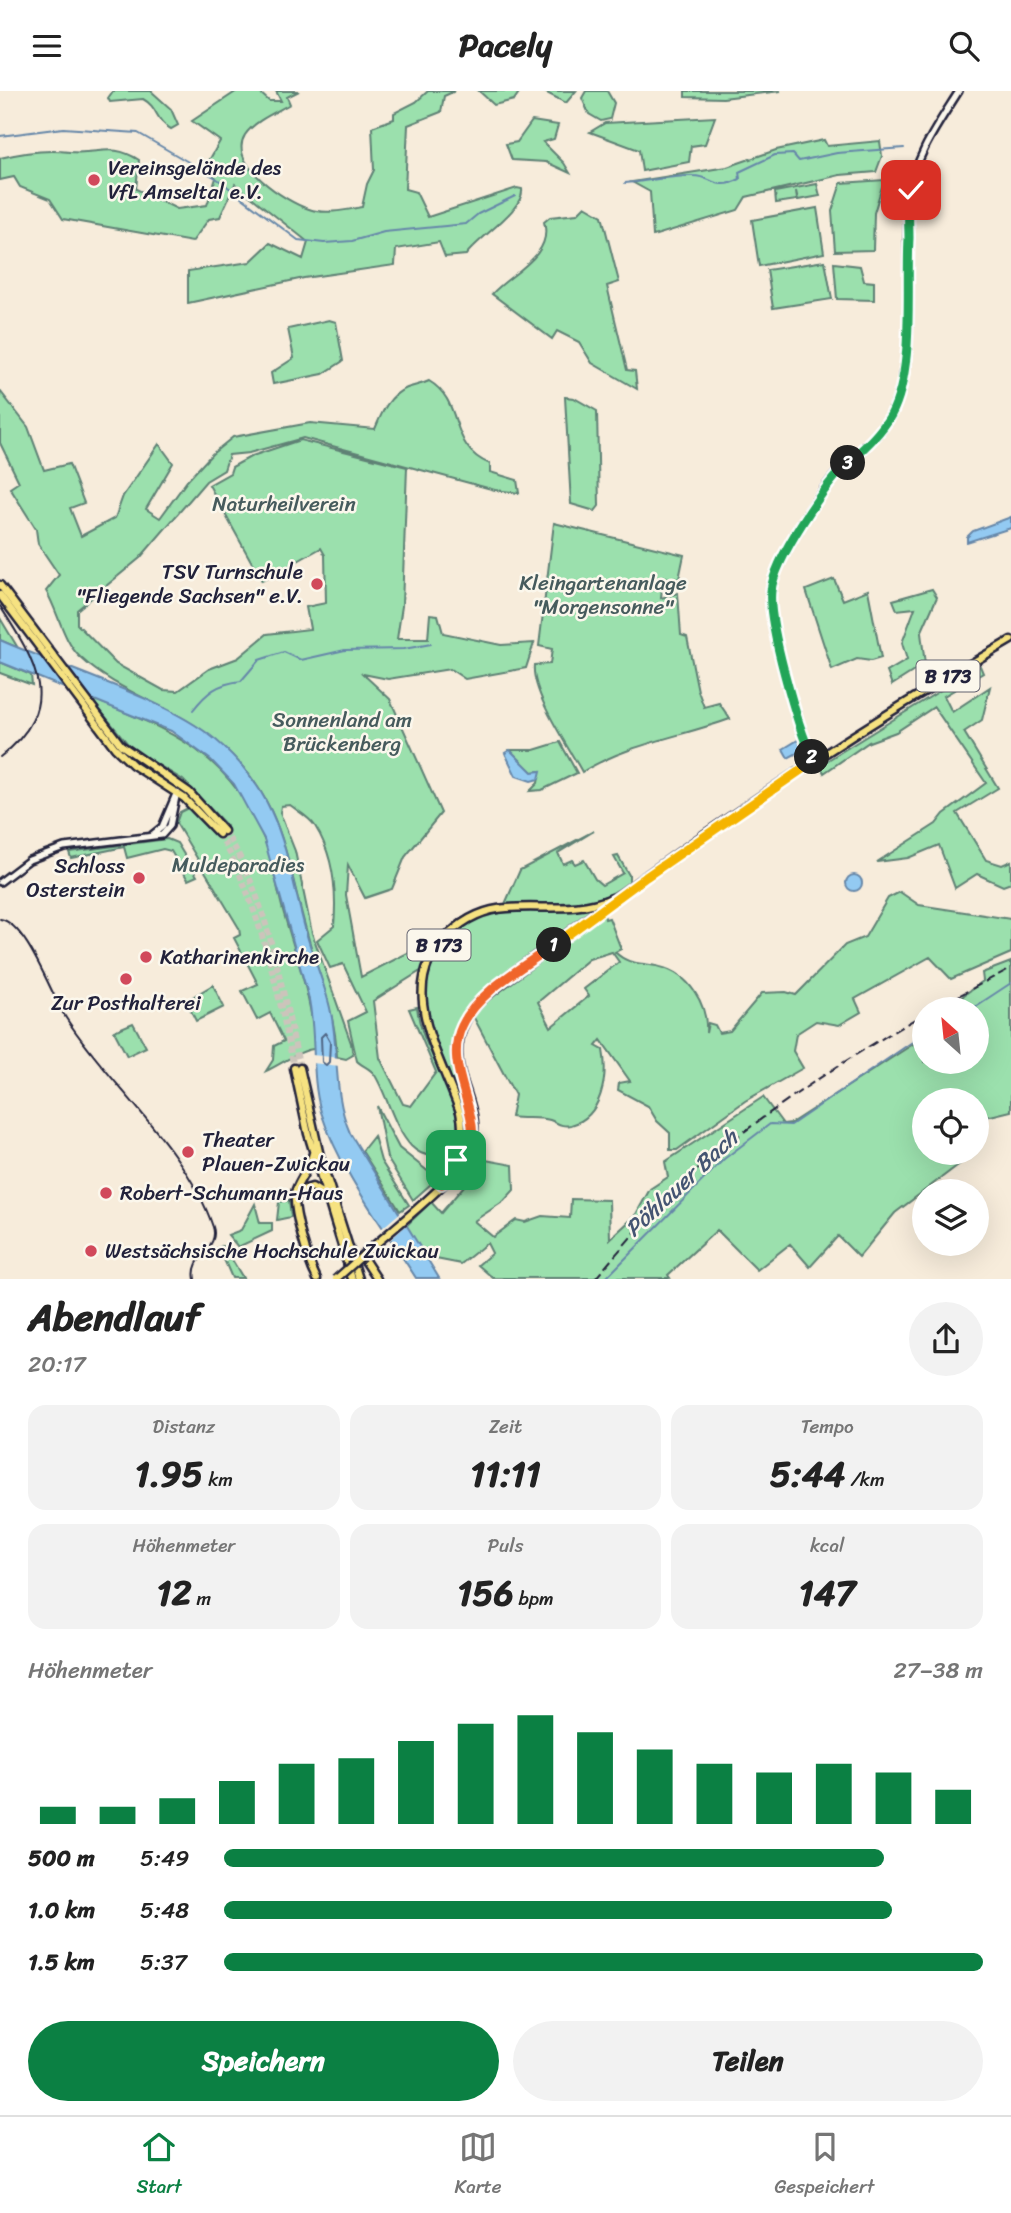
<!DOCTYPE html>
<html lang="de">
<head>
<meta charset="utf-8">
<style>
	:root { --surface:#fff; --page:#f2f2f2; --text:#222; --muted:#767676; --line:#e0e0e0; --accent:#0b8043 }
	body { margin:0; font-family:Sriracha,sans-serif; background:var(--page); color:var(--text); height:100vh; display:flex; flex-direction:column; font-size:26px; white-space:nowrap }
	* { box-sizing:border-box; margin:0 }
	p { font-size:23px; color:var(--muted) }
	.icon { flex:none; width:38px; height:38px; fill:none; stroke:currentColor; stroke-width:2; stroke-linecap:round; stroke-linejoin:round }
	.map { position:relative; height:1188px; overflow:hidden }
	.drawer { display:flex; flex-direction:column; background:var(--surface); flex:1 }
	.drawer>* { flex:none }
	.needle { width:46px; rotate:333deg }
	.buttons { position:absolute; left:912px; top:906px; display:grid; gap:14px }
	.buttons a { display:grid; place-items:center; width:77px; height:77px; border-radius:50%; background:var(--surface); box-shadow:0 7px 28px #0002; font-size:35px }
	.pin { position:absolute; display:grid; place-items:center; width:60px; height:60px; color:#fff; margin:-30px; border-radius:14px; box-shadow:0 4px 10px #0006 }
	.km { position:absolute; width:35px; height:35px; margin:-18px; border-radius:50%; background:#222; color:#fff; font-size:19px; line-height:35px; text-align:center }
	.round { display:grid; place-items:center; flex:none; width:74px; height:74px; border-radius:37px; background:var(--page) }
	.head { display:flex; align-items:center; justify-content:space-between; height:119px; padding:0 28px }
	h1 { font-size:38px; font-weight:700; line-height:52px }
	.metrics { display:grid; grid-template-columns:repeat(3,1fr); gap:10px; height:119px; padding:7px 28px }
	.metrics div { display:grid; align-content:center; border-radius:18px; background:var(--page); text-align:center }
	.metrics b { font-size:35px; font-weight:700 }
	.metrics small { font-size:19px; font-weight:400 }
	.metrics p { font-size:19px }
	.chart { height:196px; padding:14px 28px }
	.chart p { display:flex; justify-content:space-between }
	.chart svg { width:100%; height:126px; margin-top:7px; stroke:var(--accent); stroke-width:6 }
	.primary-button { display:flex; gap:14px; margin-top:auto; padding:14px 28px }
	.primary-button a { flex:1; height:80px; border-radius:42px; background:var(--accent); color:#fff; font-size:28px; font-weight:700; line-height:80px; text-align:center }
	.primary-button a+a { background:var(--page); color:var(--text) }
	ul { padding:0 28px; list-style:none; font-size:23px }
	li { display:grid; grid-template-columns:112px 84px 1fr; align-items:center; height:52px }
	li i { height:18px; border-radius:9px; background:var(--accent) }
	header { display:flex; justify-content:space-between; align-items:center; height:91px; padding:0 28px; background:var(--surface); font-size:32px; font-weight:700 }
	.tabs { display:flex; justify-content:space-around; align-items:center; height:98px; border-top:2px solid var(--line); background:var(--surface); font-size:19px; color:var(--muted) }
	.tabs a { display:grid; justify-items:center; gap:4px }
	.tabs .selected { color:var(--accent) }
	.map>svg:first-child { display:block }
	.green { fill:#9be0ad; stroke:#5e8174; stroke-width:2; fill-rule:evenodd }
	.water { fill:#93caf2; stroke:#6687a9; stroke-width:2 }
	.pier { fill:#f7ecdb }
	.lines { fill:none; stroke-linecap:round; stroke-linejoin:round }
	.shore { stroke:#4f6584; stroke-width:2 }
	.stream { stroke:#6687a9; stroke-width:2 }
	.primary-tunnel { stroke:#ccc4bb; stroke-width:6; stroke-dasharray:6 3; stroke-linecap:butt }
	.secondary-casing { stroke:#22223b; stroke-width:10 }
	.primary-casing { stroke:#22223b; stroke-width:11 }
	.secondary { stroke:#fbf7ec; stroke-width:5 }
	.primary { stroke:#f6e281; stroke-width:6 }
	.tram { stroke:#22223b; stroke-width:2 }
	.rail { stroke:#22223b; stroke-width:2; stroke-dasharray:10 5; stroke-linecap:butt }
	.primary-bridge-casing { stroke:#22223b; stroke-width:11; stroke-linecap:butt }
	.primary-bridge { stroke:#f6e281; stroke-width:6 }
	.split-1-casing { stroke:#fff; stroke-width:14 }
	.split-2-casing { stroke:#fff; stroke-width:14 }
	.split-3-casing { stroke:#fff; stroke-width:14 }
	.split-4-casing { stroke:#fff; stroke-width:14 }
	.split-1 { stroke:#f0652b; stroke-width:9 }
	.split-2 { stroke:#f5b400; stroke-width:9 }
	.split-3 { stroke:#22a559; stroke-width:9 }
	.split-4 { stroke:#22a559; stroke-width:9 }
	.poi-dot { fill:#d1495b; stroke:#fbf7ec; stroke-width:2.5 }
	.labels { text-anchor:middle; stroke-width:5; stroke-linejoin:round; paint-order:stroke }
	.shield { fill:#fbf7ec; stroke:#636270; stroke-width:2 }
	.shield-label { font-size:19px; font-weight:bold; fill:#22223b }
	.poi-label { font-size:21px; fill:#22223b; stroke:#fbf7ec; text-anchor:start }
	.park-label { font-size:21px; fill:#465b5d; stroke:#fbf7ec }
	.water-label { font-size:23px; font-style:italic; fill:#445472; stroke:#fbf7ec }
</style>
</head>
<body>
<header><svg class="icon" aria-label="menu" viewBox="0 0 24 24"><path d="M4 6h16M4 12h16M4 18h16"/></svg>Pacely<svg class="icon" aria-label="search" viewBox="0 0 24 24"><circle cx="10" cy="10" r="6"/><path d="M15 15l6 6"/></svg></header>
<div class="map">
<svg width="1011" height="1188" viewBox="0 0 1011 1188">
	<rect width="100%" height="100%" fill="#f7ecdb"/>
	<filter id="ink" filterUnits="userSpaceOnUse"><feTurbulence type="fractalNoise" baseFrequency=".0143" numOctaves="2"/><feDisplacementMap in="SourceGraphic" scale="14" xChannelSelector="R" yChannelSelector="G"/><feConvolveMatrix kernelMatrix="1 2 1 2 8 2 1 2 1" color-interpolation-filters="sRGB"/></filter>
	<g filter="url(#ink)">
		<path class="green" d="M 113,0 L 151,0 L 171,18 L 178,34 L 171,38 C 156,31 158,16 143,8 L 110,11 L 108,7 Z
			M 237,0 L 258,0 L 269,10 L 281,10 L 276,0 L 299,0 L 287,6 L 290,13 C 276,21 254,30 245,44 C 227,73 286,111 309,118 C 325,124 346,119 362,116 L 367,93 L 374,79 L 372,36 L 394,28 L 394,22 L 416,11 L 428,0 L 455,0 L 444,5 L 441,21 L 408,34 L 405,98 L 416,101 L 428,126 L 517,97 L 522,98 C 525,118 479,146 466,164 L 445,166 L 439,151 L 396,158 L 395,174 L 304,187 L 188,212 L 188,180 L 250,171 L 270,152 L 303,168 L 308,151 L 235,93 L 220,126 L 209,128 L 192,151 L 63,128 L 50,108 L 20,96 L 14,86 L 0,89 L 0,67 C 24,61 47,58 70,61 C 98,64 112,51 139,69 L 136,98 L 177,118 L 207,114 L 216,87 L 206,75 L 220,50 L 192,30 Z
			M 479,0 L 520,0 L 514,9 L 494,14 Z
			M 543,0 L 576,0 L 566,12 Z
			M 586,0 L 607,0 L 614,12 L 610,28 L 601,30 L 589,23 L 582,7 Z
			M 685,0 L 781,0 L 723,7 L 685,6 Z
			M 715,26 L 705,53 L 691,55 L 689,71 L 642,80 L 639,59 L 590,41 L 605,32 Z
			M 532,30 L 558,34 L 554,48 L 543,51 L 564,72 L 570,82 L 546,71 L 512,69 L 506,53 L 517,51 Z
			M 824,49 L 827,55 L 880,50 L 882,65 L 876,81 L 840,84 L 746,106 L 738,119 L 653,145 L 650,101 L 632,91 L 727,76 L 776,59 Z
			M 884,89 L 874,122 L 873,159 L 835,160 L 832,120 L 841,92 Z
			M 817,93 L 820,105 L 798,109 L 796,100 L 797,109 L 776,112 L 775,101 Z
			M 585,115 L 602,125 L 619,191 L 607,195 L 627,279 L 635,280 L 637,298 L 592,272 L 579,251 L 557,240 L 552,248 L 492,203 C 509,183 554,165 544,131 L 550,126 L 577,123 Z
			M 817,117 L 824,162 L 759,175 L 752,129 Z
			M 825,170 L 832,208 L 773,217 L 767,179 Z
			M 834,172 L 860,175 L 864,190 L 874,191 L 874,209 L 837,208 Z
			M 329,229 L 336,231 L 343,270 L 323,283 L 273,293 L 271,282 L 294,267 L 288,238 Z
			M 429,290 C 465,311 447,356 490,373 L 490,381 L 517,389 L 519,402 L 495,399 L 303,347 L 249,362 L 229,364 L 224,379 L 206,390 L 140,467 L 77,519 L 77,533 L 116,573 L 163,599 L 178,600 L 209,578 L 238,567 L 267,543 L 310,538 L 306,516 L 326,512 L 325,464 L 321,457 L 262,490 L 209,394 L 230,382 L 232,376 L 252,365 L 300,349 L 407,376 L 402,515 L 397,548 L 428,548 L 430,523 L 438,524 L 443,542 L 501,554 L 534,552 L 526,577 L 465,588 L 450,578 L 388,588 L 363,583 L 390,608 L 441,722 L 405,766 L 392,798 L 365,807 L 348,774 L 346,804 L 361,886 L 419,856 L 429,859 L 422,879 L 373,910 L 380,967 L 403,1013 L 411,1015 L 436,981 L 409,918 L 417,916 C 418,925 420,934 423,943 C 432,969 471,1031 454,1056 C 403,1091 392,1008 374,983 C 370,977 362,975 357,970 L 348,930 L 366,921 L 343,873 L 330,877 L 317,849 L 334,835 C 337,801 334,765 315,735 C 310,727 298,720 290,714 L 281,715 L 280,722 L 295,760 L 312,842 L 351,952 L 353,964 L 346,968 L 337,966 C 336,923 318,883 307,842 C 285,765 283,704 215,649 C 174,615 118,602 80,566 C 63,550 58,520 46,500 L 59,484 L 38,453 L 36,438 L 10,397 L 19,391 L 0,352 L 0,300 L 28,336 L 44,379 L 69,373 L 84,412 L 70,417 L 81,445 L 115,427 L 123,405 L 159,353 L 173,372 L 146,418 L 160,427 L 187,390 L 212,363 L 233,346 L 310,332 L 375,338 C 382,321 389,304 407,297 C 415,294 421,294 429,290 Z
			M 565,306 L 574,307 L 597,320 L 599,415 L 595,420 L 571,413 Z
			M 554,432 L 684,464 L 679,488 L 663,486 L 661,507 L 678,502 L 681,544 L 687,546 L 698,600 L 704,616 L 719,612 L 730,628 C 679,646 628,653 582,681 C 568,655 531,602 534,574 L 550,573 L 552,558 L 539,555 Z
			M 834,488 L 843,509 L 868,499 L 881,567 L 871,570 L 857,568 L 832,579 L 806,499 Z
			M 932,498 L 937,506 L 921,542 L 925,573 L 892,594 L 887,581 L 907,569 L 902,552 L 915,517 L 897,519 L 893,509 Z
			M 0,527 L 18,557 L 0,549 Z
			M 0,571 L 31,584 L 32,594 L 0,582 Z
			M 980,575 L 983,582 L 944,605 L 952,621 L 990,596 L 982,629 L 964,641 L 998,697 L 957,722 L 986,769 L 1002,774 L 1011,770 L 1011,792 L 1003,795 L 977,783 L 955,797 L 939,754 L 908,767 L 877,771 L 936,733 L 944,723 L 986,692 L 934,616 L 896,641 L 869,651 L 824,682 L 820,674 Z
			M 90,607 C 170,639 233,664 265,751 C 274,774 277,799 284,823 C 297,868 313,911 315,958 C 301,958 280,974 266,980 L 273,969 L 274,955 L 284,950 L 270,922 L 257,929 L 242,900 L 258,893 L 234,847 L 240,844 L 239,837 L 176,732 L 180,721 L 188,717 L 206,731 L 226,739 L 227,735 L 183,689 L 132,658 Z
			M 560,651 L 577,682 L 542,699 L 530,700 L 538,692 L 540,680 L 532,681 L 510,659 L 534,659 Z
			M 594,740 L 558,762 L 563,773 L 572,769 L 575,773 L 584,769 L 595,788 L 602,794 L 623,782 L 614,766 L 618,765 L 629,784 L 629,791 C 592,821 549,813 505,813 L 520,779 Z
			M 167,748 L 177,752 L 197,785 L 188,789 L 171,760 L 163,758 L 127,767 L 124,756 L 71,767 L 69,761 Z
			M 900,801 L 919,814 L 1011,828 L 1011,862 L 951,888 L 930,866 L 855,908 L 861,921 L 839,934 L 816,930 L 796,943 L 793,960 L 803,977 L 745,1010 L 677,1059 L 670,1059 L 670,1042 L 657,1030 L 648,1015 L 618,999 L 619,992 L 630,990 L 601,949 L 596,955 L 603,959 C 608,986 602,1026 571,1034 C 561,1036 558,1032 550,1029 C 539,1026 523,1028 511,1026 L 515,1004 L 473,925 L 486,911 L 604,823 L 605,828 L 609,827 L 621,858 L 615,861 C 629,875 642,871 660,876 C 689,883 708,913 706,942 L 708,932 L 715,934 L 719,942 L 730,940 L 762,902 L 786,901 L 796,904 L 845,854 L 865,846 L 888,807 ZM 612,861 L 619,871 L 584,898 L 589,905 L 551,936 L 538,911 L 589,868 Z
			M 593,817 L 595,820 C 550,851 453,902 451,962 C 451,993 472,1019 470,1051 L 465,1050 C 468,983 397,924 440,858 C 452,839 471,828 492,822 Z
			M 1011,871 L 1011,1020 L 986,1026 L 977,1056 L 976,1010 L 924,1010 L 924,1062 L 974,1062 L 895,1122 L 859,1166 L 838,1145 L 810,1176 L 790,1153 L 757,1179 L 717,1139 L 668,1184 L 670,1187 L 493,1187 L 478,1174 L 492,1162 L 487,1152 L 461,1173 L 426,1166 L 406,1135 L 431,1111 L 441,1122 L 486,1069 L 513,1074 L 514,1099 L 504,1110 L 474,1130 L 493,1146 L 516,1129 L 525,1131 L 542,1125 L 570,1127 L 571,1108 L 609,1109 L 610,1148 L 635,1125 L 650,1098 L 668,1086 L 665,1071 L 763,1006 L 783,1033 L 791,1032 L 924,946 L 924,971 L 976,971 L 976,919 L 951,919 L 964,904 L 983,890 L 982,882 Z
			M 213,894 L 224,916 L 196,930 L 186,910 Z
			M 133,932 L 146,956 L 127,965 L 114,940 Z
			M 377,1015 L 399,1057 L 430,1082 L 435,1081 L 440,1085 L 413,1109 L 387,1067 Z
			M 374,1045 L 381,1070 L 409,1114 L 400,1120 L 362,1060 Z
			M 289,1109 L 291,1126 L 277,1129 L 279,1111 Z
			M 255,1113 L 260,1132 L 272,1132 L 272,1140 L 238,1156 L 228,1144 L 241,1139 Z
			M 222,1155 L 225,1157 L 243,1187 L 232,1187 L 220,1159 L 207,1162 Z"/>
		<path class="water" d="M 1011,426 L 1011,437 L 967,451 L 967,446 L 973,440 Z
			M 0,549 C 63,577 165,607 216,649 C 283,706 285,764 306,841 C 313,867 324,891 330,917 C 340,959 332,1001 350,1042 L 439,1187 L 416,1187 C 383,1135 340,1081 321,1021 C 310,983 317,942 308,904 L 264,748 L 234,693 L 211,669 L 171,640 L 0,571 Z
			M 798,649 L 803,659 L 788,667 L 783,658 Z
			M 510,659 L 532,681 L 541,680 L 539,688 L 531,690 L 516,685 L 505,662 Z
			M846 792a8 8 0 1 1 16 0a8 8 0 1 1-16 0Z"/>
		<path class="pier" d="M 312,964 L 340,967 L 340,975 L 312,972 Z
			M 402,1120 L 409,1132 L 389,1150 L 381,1138 Z"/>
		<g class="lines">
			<path class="shore" d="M 325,942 L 330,951 L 329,971 L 326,974 L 322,971 L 321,946 Z"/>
			<path class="stream" d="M 0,45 L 63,37 L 138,42 L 216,87 L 298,149 L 324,152 L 352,150 L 384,141 L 466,133 L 478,123 L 515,105
				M 625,92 C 647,91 672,84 693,85 C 713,85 714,101 740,88 L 739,81 L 775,64 L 793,63 L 799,70 L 837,62 L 904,57
				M 193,619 C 207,601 217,593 241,590 L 259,569 L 284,561 L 301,569 L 345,559 L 404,558 L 431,553
				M 970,919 L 1011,892
				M 605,1188 L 724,1068 L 770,1033 L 791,1034 L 924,943"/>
			<path class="primary-tunnel" d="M 224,740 C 267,800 283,905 300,977
				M 219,743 C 257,804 280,906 294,977"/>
			<g class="secondary-casing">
				<path id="secondary" d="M 814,670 C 799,641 765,527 771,497 C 776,471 816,406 833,386 C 852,364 881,348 893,319 C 921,252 901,175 910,104 C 914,66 939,32 959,0
					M 152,744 L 162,736 L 176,703
					M 0,791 L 29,769 L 64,756 L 162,744 L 170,735 L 177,701"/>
			</g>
			<g class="primary-casing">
				<path id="primary" d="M 0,494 L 121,654 L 189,701 L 224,740
					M 0,504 L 115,657 L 133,674 L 184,707 L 219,743
					M 294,977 L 308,1043 L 352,1188
					M 300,977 L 320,1065 L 359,1188
					M 313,1062 C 310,1077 296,1093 295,1102 C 293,1122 308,1170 317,1188
					M 443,1092 C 455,1066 467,1051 460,1021 C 440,964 393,894 449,843 C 465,828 485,818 507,817 C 544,814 576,822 612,807
					M 297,1105 L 302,1099 L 312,1096 L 325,1104
					M 377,1188 L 362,1165 C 386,1143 458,1088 469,1061 C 492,1008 429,978 476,913 C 643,780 826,656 1011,549"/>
			</g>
			<use href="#secondary" class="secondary"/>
			<use href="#primary" class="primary"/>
			<path class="tram" d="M 0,515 C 36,571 65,616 0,666
				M 0,828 C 27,832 51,904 66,927 C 110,995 187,1058 213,1136 C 220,1157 190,1165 195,1188"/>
			<path class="rail" d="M 932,919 L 1011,877
				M 595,1188 C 624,1154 653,1119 686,1089 C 752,1029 846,967 924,923"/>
			<g class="primary-bridge-casing">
				<path id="primary-bridge" d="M 336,1188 L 362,1165"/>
			</g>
			<use href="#primary-bridge" class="primary-bridge"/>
		</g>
	</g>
	<g class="lines" filter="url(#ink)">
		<g class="split-1-casing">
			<path id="split-1" d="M 456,1069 L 442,1093 C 512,1046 436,989 462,935 C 478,900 524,876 554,854"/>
		</g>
		<g class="split-2-casing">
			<path id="split-2" d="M 554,854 L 646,786 L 814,670 L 812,666"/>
		</g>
		<g class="split-3-casing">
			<path id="split-3" d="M 812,666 C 798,637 767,530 771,500 C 774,469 825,393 848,372"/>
		</g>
		<g class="split-4-casing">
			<path id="split-4" d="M 848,372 C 864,357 880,343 891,324 C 915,279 906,199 909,147 C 909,132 907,114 911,99"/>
		</g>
		<use href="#split-1" class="split-1"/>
		<use href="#split-2" class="split-2"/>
		<use href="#split-3" class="split-3"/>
		<use href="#split-4" class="split-4"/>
	</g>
	<g class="poi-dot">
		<circle cx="94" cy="89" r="7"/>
		<circle cx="317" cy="493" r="7"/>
		<circle cx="139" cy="787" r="7"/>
		<circle cx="146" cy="866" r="7"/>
		<circle cx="126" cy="888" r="7"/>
		<circle cx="188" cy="1061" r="7"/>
		<circle cx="106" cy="1102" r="7"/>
		<circle cx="91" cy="1160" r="7"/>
	</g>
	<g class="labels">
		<g class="shield">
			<rect x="916.5" y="569.5" width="63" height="31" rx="5"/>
			<rect x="407.5" y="838.5" width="63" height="31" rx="5"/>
		</g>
		<g class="shield-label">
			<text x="948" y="592">B 173</text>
			<text x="439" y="861">B 173</text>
		</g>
		<g class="poi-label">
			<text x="108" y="84">Vereinsgelände des<tspan x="108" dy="24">VfL Amseltal e.V.</tspan></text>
			<text x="303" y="488" text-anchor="end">TSV Turnschule<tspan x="303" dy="24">"Fliegende Sachsen" e.V.</tspan></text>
			<text x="125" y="782" text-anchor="end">Schloss<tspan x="125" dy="24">Osterstein</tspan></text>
			<text x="160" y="873">Katharinenkirche</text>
			<text x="126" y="919" text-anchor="middle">Zur Posthalterei</text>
			<text x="202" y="1056">Theater<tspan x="202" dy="24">Plauen-Zwickau</tspan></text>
			<text x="120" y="1109">Robert-Schumann-Haus</text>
			<text x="105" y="1167">Westsächsische Hochschule Zwickau</text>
		</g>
		<g class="park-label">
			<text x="284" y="420">Naturheilverein</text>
			<text x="603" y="499">Kleingartenanlage<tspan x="603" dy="24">"Morgensonne"</tspan></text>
			<text x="342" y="636">Sonnenland am<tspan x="342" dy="24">Brückenberg</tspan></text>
			<text x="238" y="781">Muldeparadies</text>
		</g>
		<g class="water-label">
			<text transform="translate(681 1092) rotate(-43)" y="8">Pöhlauer Bach</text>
		</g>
	</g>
</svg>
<div class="buttons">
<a><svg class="needle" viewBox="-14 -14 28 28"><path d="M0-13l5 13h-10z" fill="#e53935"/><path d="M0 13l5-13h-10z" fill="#767676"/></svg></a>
<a><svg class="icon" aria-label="locate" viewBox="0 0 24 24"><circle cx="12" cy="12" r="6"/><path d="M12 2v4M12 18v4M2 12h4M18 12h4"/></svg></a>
<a><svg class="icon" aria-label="layers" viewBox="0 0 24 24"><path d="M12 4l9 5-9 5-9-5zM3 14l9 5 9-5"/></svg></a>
</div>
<div class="pin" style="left:456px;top:1069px;background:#1e9e55"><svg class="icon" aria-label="arrive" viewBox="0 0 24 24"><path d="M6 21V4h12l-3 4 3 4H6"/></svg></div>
<div class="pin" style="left:911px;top:99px;background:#d93025"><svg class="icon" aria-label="check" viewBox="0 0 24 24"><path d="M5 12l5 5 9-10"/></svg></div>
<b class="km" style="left:554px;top:854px">1</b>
<b class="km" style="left:812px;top:666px">2</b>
<b class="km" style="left:848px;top:372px">3</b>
</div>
<section class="drawer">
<div class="head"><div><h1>Abendlauf</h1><p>20:17</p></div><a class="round"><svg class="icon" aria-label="share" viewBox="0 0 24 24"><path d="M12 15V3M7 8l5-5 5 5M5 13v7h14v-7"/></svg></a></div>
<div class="metrics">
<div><p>Distanz</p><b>1.95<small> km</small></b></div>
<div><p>Zeit</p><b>11:11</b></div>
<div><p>Tempo</p><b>5:44<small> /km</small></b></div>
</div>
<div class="metrics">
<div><p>Höhenmeter</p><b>12<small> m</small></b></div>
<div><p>Puls</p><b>156<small> bpm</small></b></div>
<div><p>kcal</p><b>147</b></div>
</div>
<div class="chart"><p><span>Höhenmeter</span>27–38 m</p>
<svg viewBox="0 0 160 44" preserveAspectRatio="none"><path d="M5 44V38M15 44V38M25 44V35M35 44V29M45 44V23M55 44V21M65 44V15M75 44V9M85 44V6M95 44V12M105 44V18M115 44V23M125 44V26M135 44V23M145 44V26M155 44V32"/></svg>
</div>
<ul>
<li><b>500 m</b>5:49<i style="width:87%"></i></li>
<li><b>1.0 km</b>5:48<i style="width:88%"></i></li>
<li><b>1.5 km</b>5:37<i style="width:100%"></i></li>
</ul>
<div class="primary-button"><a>Speichern</a><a>Teilen</a></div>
</section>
<nav class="tabs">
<a class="selected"><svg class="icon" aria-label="home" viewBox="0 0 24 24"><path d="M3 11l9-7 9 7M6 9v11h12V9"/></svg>Start</a>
<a><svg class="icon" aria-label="map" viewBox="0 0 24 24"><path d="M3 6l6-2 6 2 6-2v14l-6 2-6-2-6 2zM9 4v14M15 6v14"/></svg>Karte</a>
<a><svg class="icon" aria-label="saved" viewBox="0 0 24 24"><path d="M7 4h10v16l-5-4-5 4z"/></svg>Gespeichert</a>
</nav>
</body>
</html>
